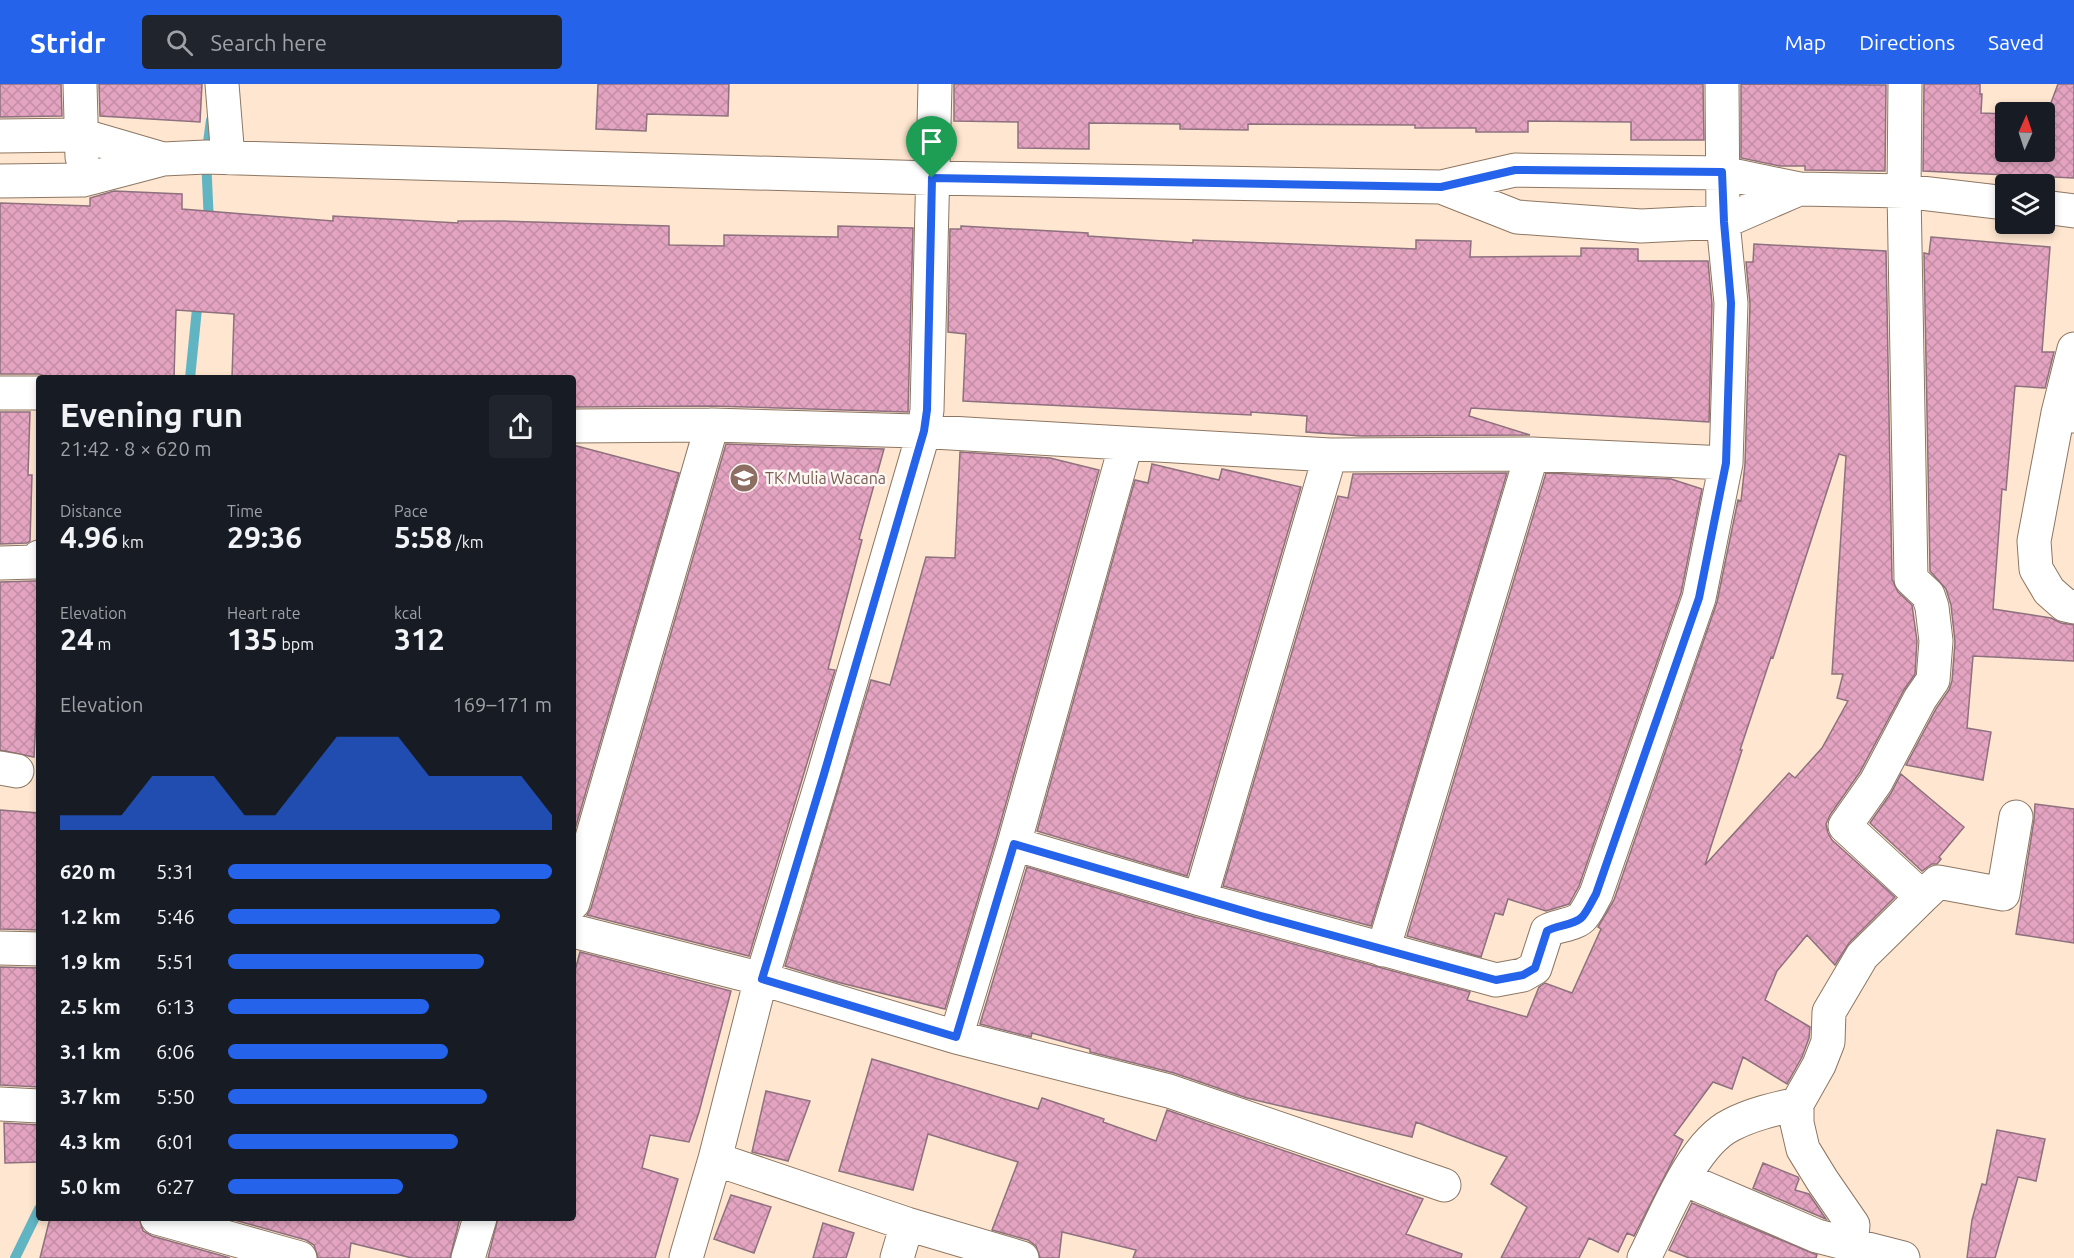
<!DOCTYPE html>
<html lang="en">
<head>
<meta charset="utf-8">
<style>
	:root { --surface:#171b24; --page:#20242c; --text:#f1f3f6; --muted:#9ea1a6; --accent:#2563eb }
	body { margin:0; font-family:Ubuntu,sans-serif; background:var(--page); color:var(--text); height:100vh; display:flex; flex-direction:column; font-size:22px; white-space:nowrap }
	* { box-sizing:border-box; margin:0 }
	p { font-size:20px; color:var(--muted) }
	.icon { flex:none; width:33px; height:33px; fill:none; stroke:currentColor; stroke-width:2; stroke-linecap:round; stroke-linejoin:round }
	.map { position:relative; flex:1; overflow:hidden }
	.sheet { position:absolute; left:36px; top:291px; width:540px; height:846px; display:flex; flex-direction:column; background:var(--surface); border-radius:6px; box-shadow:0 3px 9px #0003 }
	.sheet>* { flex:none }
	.needle { width:39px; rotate:3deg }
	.tools { position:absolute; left:1995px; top:18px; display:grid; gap:12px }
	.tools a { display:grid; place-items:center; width:60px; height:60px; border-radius:6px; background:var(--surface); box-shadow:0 3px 9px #0003; font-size:30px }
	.pin { position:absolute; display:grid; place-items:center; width:51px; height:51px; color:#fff; margin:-62px -26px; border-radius:50% 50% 50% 0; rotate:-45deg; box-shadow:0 0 6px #0007 }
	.pin .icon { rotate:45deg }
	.round { display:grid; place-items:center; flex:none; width:63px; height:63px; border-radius:6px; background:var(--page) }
	.headline { display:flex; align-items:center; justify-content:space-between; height:102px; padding:0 24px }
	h1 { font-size:33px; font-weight:600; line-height:45px }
	.figures { display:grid; grid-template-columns:repeat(3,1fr); gap:9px; height:102px; padding:6px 24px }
	.figures div { display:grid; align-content:center }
	.figures b { font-size:30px; font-weight:600 }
	.figures small { font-size:16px; font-weight:400 }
	.figures p { font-size:16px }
	.chart { height:168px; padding:12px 24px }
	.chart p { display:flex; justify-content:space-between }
	.chart svg { width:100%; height:108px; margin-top:6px; fill:var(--accent); opacity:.7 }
	ul { padding:0 24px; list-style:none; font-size:20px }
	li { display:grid; grid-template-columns:96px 72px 1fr; align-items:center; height:45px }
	li i { height:15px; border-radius:8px; background:var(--accent) }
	header { display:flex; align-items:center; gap:36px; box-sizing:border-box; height:84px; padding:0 30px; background:var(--accent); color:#fff }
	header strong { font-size:28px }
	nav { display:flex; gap:33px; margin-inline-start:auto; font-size:21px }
	.search { width:420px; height:54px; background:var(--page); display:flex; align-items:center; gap:15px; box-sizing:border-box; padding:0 21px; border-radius:6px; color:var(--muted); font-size:22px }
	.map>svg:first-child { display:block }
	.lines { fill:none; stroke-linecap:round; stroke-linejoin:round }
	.stream { stroke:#61b5c3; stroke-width:10 }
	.building { fill:url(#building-cross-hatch); stroke:#8d717e; stroke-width:1.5; fill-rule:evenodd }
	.street-casing { stroke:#8d7763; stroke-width:35 }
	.street { stroke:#fff; stroke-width:33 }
	.route-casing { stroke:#fff; stroke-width:12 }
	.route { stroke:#2563eb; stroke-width:8 }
	.labels { text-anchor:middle; stroke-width:5; stroke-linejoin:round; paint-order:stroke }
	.education-label { font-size:16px; fill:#785e54; stroke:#fcf7f3; text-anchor:start }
</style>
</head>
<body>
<header>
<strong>Stridr</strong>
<div class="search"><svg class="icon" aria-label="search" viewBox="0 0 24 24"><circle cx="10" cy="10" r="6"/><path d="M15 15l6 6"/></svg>Search here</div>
<nav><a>Map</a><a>Directions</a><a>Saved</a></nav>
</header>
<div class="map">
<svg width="2074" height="1174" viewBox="0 0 2074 1174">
	<defs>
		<pattern id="building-cross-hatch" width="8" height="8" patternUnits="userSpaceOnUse" patternTransform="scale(1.5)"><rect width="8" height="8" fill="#e4a4c1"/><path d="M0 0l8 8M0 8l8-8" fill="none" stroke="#c38da5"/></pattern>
	</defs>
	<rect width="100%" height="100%" fill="#ffe6d0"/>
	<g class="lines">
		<path class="stream" d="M 209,140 L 206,73 L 211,36
			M 190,294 L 198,215
			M 15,1174 L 39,1125"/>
	</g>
	<path class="building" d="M 0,0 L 61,0 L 62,32 L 0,33 Z
		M 99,0 L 202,0 L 200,38 L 100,32 Z
		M 598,0 L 729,0 L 728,32 L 647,30 L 646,47 L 596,45 Z
		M 954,0 L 1703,0 L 1704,56 L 1631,56 L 1631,38 L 1528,37 L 1528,48 L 1476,48 L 1476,44 L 1415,44 L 1415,41 L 1248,40 L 1248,46 L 1180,45 L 1180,40 L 1089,39 L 1089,65 L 1018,64 L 1018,38 L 954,37 Z
		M 1741,0 L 1886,1 L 1885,87 L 1805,86 L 1805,82 L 1780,82 L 1741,74 Z
		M 1924,0 L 1980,0 L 1980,10 L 1982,10 L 1981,29 L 2006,30 L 2006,68 L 2044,68 L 2044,32 L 2046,32 L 2058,0 L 2074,0 L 2074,94 L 1923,87 Z
		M 114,107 L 182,110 L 182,125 L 333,137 L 333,132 L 458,139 L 458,137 L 503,137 L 669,142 L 669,161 L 724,162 L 724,151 L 838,153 L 838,142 L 913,144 L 908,328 L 712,322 L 573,323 L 573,294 L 232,294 L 234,230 L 176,226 L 174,294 L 50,294 L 39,290 L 0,290 L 0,119 L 90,122 L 90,114 Z
		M 961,142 L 1088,149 L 1088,152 L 1193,159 L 1193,156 L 1416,165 L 1416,156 L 1471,157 L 1470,173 L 1581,172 L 1581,164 L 1638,165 L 1638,177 L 1708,177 L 1712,220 L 1709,338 L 1471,324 L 1469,332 L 1530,351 L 1361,352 L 1306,348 L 1307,332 L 1251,328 L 1251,331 L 963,317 L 966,250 L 948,248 L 950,145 L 961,145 Z
		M 1931,153 L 2050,163 L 2042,268 L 2054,268 L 2045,304 L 2015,302 L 2006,406 L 2002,405 L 1993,525 L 2051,534 L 2061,539 L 2074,541 L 2074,577 L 1973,572 L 1967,644 L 1991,648 L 1983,696 L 1906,681 L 1936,625 L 1949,606 L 1952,597 L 1955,558 L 1951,521 L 1946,505 L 1930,487 L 1924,169 L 1929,170 Z
		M 1754,160 L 1886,167 L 1892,495 L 1898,508 L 1912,521 L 1917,557 L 1915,590 L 1904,606 L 1860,688 L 1830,731 L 1826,740 L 1828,749 L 1832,756 L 1895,813 L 1849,859 L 1835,881 L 1807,851 L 1777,887 L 1765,916 L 1810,943 L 1809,954 L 1802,973 L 1787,1000 L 1743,973 L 1732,1005 L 1713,998 L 1674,1051 L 1683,1056 L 1634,1152 L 1627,1149 L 1618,1168 L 1589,1154 L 1579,1174 L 1501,1174 L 1527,1123 L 1491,1100 L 1507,1073 L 1416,1038 L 1412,1053 L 1247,1014 L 1174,989 L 1090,968 L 1090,965 L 1032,949 L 1031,953 L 980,940 L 1027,783 L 1195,833 L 1470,908 L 1467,916 L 1527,933 L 1539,903 L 1545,899 L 1572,909 L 1601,845 L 1598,843 L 1614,816 L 1717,518 L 1738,416 L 1741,417 L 1745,380 L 1750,220 L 1746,178 L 1753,178 ZM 1839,370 L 1846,372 L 1832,590 L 1843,590 L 1837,614 L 1848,617 L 1822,664 L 1795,694 L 1789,689 L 1705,781 L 1742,666 L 1740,666 L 1771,573 L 1773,574 Z
		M 0,328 L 30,328 L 28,391 L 32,391 L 30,457 L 27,459 L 0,460 Z
		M 726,360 L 884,365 L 859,455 L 862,456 L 828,585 L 835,586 L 749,872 L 587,831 L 591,824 Z
		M 573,361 L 679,389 L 573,752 Z
		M 960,368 L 1050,374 L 1099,386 L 996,755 L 945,925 L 837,898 L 785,882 L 871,596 L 890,601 L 926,473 L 955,474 Z
		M 1152,380 L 1219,396 L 1222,385 L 1301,403 L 1187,792 L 1037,747 L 1135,396 L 1148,399 Z
		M 1507,389 L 1371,842 L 1223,802 L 1338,412 L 1348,414 L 1353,390 Z
		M 1546,389 L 1671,395 L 1702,405 L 1681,509 L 1579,802 L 1569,820 L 1546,827 L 1508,815 L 1503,831 L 1495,829 L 1481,873 L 1407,852 Z
		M 34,497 L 39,497 L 39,580 L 34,673 L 0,666 L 0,498 Z
		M 1901,690 L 1964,743 L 1939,773 L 1941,775 L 1937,780 L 1932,780 L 1922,787 L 1870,739 L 1891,709 Z
		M 2035,720 L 2074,725 L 2074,859 L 2016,850 L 2034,736 Z
		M 0,726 L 39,729 L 39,846 L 0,845 Z
		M 580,868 L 731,907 L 699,1028 L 689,1058 L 650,1051 L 642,1084 L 678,1095 L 655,1174 L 488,1174 L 498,1134 L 573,1134 L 573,894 Z
		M 0,883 L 39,884 L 39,1003 L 0,1001 Z
		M 872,975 L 1038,1025 L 1042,1014 L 1104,1035 L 1103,1038 L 1156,1057 L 1167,1026 L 1423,1115 L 1406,1150 L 1462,1170 L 1461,1174 L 1133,1174 L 1136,1166 L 1062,1148 L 1059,1174 L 1040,1174 L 1036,1162 L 1028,1156 L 992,1146 L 1018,1078 L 928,1050 L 913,1106 L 839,1087 Z
		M 766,1007 L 810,1017 L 788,1077 L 752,1068 Z
		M 4,1039 L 39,1041 L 39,1078 L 5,1079 Z
		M 1997,1046 L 2045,1055 L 2036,1097 L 2018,1093 L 1995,1174 L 1967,1174 L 1972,1136 L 1982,1100 L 1986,1101 Z
		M 1763,1079 L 1798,1093 L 1799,1095 L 1795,1106 L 1809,1110 L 1826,1135 L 1753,1104 Z
		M 731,1111 L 771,1123 L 754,1169 L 714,1155 Z
		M 1692,1119 L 1817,1171 L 1816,1174 L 1689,1174 L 1669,1166 Z
		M 50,1134 L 139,1134 L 143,1147 L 152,1152 L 230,1174 L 40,1174 Z
		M 227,1134 L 460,1134 L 450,1174 L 412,1174 L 351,1159 L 349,1174 L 318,1174 L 314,1161 L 306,1156 Z
		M 823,1139 L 854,1149 L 846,1174 L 813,1174 Z"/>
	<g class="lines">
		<g class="street-casing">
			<path id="street" d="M 80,0 L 82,73
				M 222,0 L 228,74
				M 0,52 L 81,51 L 163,75
				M 0,97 L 83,96 L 163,75 L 206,73 L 932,94 L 1441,103 L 1515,86 L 1722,89 L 1799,105 L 1904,107 L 2006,119
				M 1441,103 L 1517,133 L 1641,142 L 1723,138 L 1799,105
				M 2044,123 L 2074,127
				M 0,309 L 39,309
				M 2058,329 L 2074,265
				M 2074,332 L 2058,329 L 2034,457 L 2036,485 L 2049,507 L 2065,521 L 2074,523
				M 573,342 L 712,341 L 916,347 L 1330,371 L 1532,370 L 1726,379
				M 0,479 L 35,478 L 39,473
				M 0,684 L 17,687
				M 1014,760 L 1200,815 L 1496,896 L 1523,891 L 1535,884 L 1547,847 C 1557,841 1576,841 1583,832 C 1588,826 1592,817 1596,810 L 1699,514 L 1726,379 L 1731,219 L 1723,138 L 1722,0
				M 1922,813 L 1938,798 L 2003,810 L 2016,733
				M 1200,815 L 1330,371
				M 573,819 L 712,341
				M 573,847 L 762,895 L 956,953 L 1169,1007 L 1444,1101
				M 0,864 L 39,865
				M 1383,866 L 1532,370
				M 956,953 L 1014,760 L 1126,360
				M 0,1020 L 39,1022
				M 715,1075 L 907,1140 L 1022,1174
				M 1684,1095 L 1817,1152 L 1903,1174
				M 157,1134 L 300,1174
				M 1851,1161 L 1853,1141 L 1822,1096 L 1803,1065 L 1797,1039 L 1797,1020 L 1819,981 L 1828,958 L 1829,928 L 1862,872 L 1922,813 L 1845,742 L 1876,698 L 1920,615 L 1933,596 L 1936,557 L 1932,523 L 1928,511 L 1911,495 L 1904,107 L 1905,0
				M 468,1174 L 480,1134
				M 686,1174 L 715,1075 L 757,910 L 824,690 L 924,347 L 927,326 L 935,0
				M 897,1174 L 907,1140
				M 1644,1174 C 1664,1135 1692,1060 1731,1041 C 1752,1030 1775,1025 1797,1020"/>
		</g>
		<use href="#street" class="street"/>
	</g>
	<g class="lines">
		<g class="route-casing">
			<path id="route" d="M 1515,86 L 1722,88 L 1724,138 L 1731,219 L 1726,379 L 1699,514 L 1596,810 C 1592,817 1588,826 1583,832 C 1576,841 1557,841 1547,847 L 1535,884 L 1523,891 L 1496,896 L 1261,832 L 1014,760 L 956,953 L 762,895 L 824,690 L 924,347 L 927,326 L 932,94 L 1441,103 Z"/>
		</g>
		<use href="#route" class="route"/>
	</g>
	<defs>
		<g id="school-disc" transform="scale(1.5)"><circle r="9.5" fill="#8d6e63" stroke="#fcf7f3"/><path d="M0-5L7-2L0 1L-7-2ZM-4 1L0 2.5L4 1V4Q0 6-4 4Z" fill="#fff"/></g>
	</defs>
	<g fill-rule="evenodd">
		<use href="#school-disc" x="744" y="394"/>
	</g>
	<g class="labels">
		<g class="education-label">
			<text x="765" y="400">TK Mulia Wacana</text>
		</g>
	</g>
</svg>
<div class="tools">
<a><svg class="needle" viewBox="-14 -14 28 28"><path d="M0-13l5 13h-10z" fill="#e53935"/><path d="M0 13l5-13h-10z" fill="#9ea1a6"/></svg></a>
<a><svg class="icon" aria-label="layers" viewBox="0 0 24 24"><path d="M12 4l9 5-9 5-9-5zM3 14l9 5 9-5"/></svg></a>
</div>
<div class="pin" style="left:932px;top:94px;background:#1e9e55"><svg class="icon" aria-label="arrive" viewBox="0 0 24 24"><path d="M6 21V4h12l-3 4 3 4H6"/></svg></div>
<section class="sheet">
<div class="headline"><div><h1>Evening run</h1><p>21:42 · 8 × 620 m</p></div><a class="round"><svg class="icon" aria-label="share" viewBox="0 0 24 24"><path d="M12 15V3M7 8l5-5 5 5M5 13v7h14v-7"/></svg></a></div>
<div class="figures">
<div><p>Distance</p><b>4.96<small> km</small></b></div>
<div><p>Time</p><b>29:36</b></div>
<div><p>Pace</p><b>5:58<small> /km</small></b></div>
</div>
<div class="figures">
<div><p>Elevation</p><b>24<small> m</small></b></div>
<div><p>Heart rate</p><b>135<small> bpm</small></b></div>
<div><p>kcal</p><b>312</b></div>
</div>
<div class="chart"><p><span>Elevation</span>169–171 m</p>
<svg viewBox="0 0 160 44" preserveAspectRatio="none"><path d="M0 44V38L10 38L20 38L30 22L40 22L50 22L60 38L70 38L80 22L90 6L100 6L110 6L120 22L130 22L140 22L150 22L160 38V44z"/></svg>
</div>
<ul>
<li><b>620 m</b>5:31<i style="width:100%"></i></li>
<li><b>1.2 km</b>5:46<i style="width:84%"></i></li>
<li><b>1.9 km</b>5:51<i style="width:79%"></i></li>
<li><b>2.5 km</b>6:13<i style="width:62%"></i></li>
<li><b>3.1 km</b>6:06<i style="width:68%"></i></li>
<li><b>3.7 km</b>5:50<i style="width:80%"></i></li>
<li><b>4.3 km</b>6:01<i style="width:71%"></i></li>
<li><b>5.0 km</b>6:27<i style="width:54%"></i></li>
</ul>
</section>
</div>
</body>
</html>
